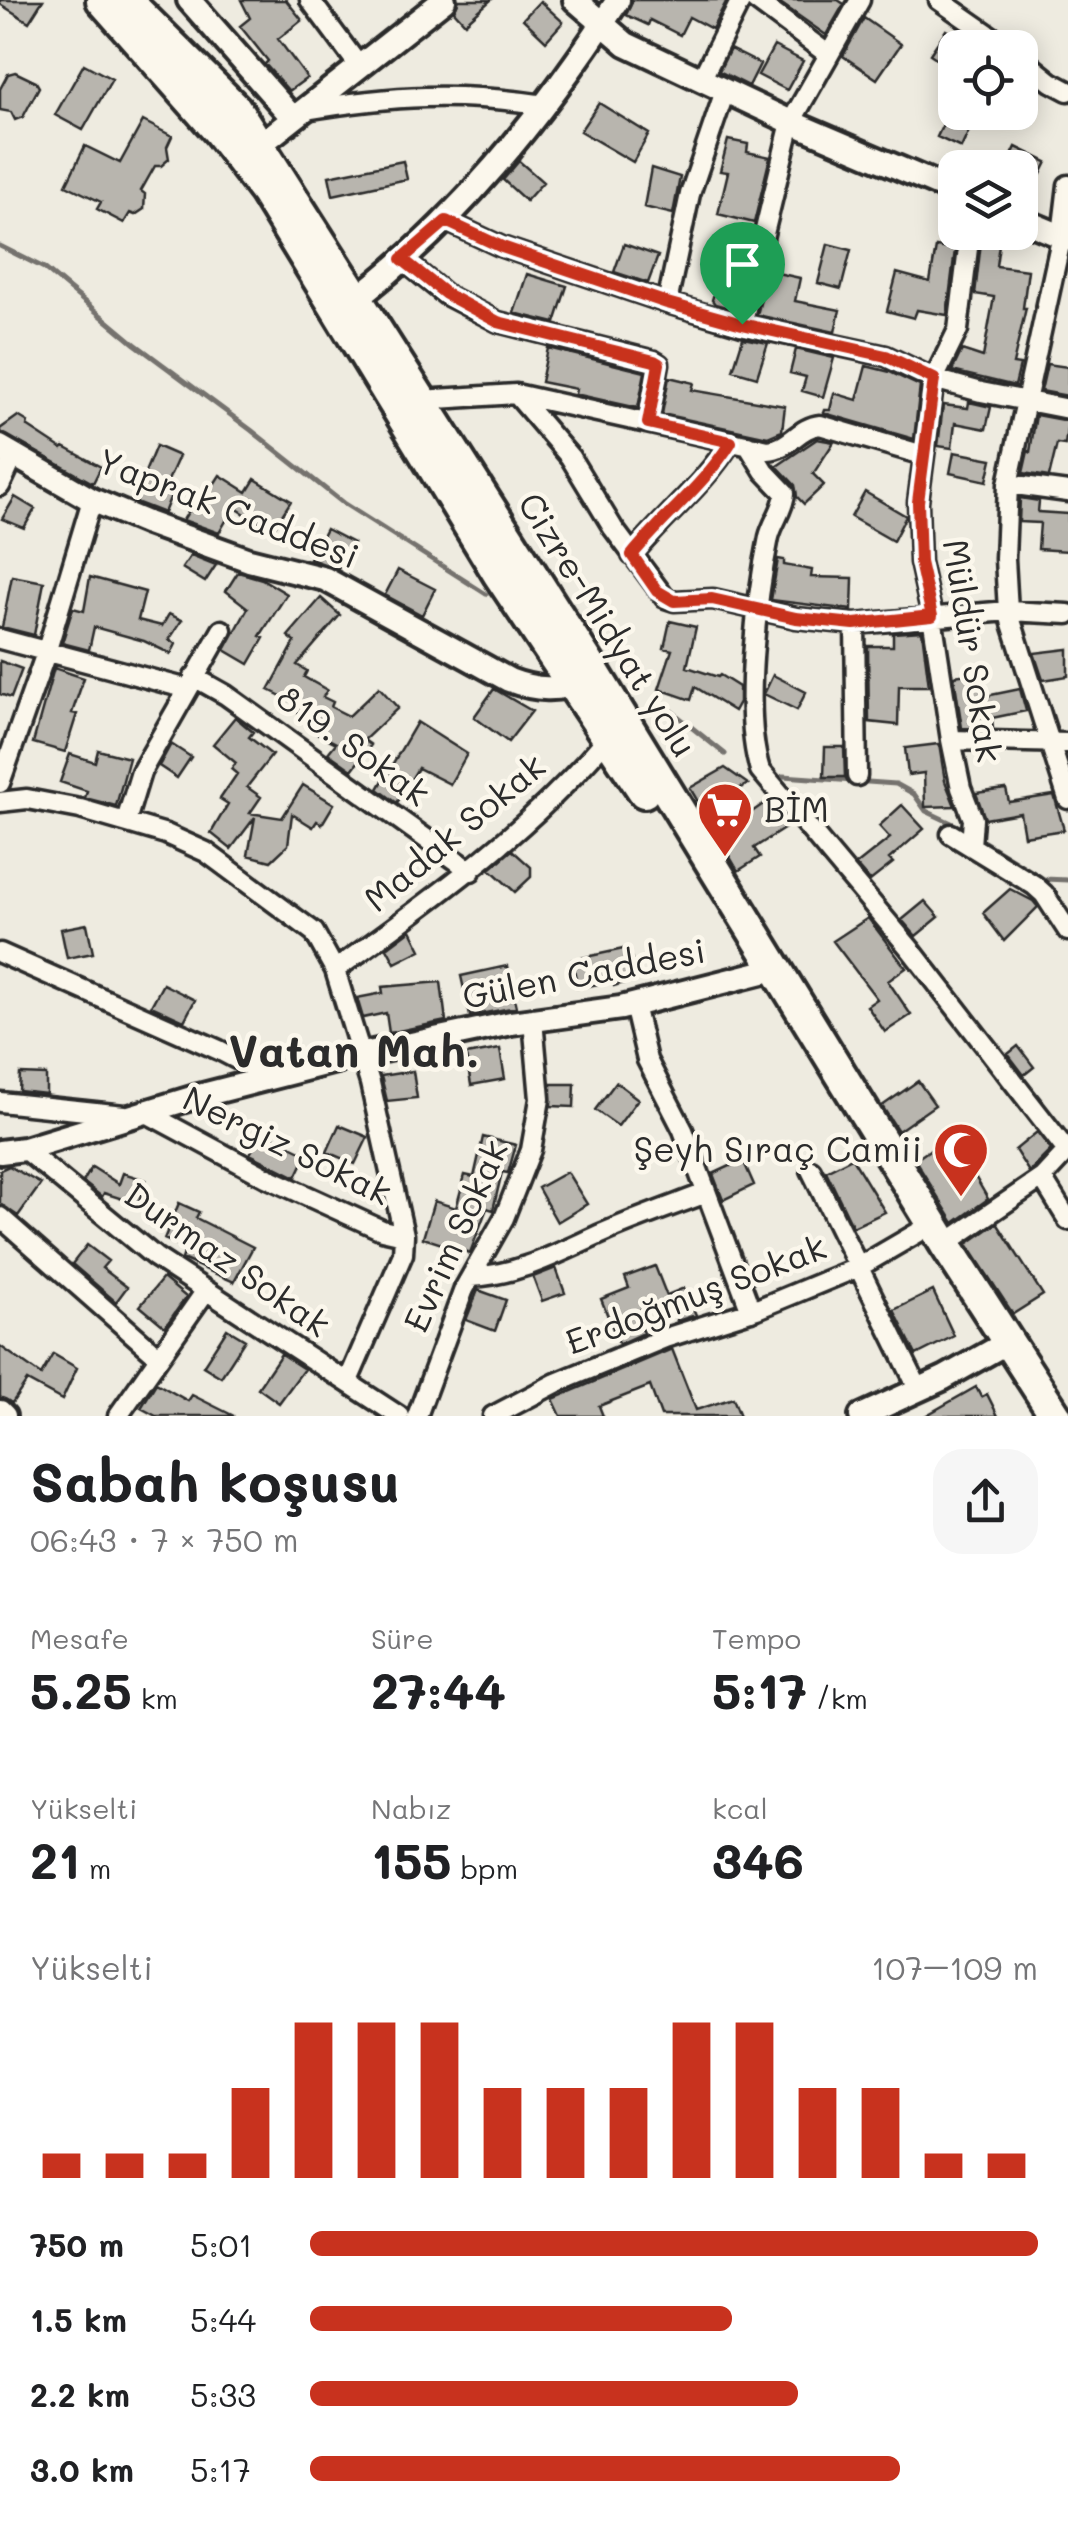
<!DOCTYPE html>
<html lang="tr">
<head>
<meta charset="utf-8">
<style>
	:root { --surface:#fff; --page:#f6f6f6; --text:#202124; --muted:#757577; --accent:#c8321e }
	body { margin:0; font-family:Mali,sans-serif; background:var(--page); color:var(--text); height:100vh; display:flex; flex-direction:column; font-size:38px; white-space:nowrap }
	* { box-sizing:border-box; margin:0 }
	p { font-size:32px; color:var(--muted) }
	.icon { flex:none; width:55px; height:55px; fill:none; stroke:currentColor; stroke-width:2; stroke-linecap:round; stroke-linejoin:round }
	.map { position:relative; height:1416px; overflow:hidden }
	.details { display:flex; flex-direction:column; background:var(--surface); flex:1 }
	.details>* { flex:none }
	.buttons { position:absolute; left:938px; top:30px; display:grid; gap:20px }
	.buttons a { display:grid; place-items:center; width:100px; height:100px; border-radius:20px; background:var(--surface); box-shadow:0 5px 25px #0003; font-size:50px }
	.pin { position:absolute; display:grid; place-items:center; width:85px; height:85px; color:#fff; margin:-102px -42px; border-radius:50% 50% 50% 0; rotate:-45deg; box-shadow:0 0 10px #0007 }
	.pin .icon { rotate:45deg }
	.round { display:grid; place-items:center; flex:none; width:105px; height:105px; border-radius:30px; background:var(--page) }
	.summary { display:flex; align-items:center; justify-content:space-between; height:170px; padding:0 30px }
	h1 { font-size:55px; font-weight:700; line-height:75px }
	.figures { display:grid; grid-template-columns:repeat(3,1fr); gap:15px; height:170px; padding:10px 30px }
	.figures div { display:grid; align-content:center }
	.figures b { font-size:50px; font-weight:700 }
	.figures small { font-size:28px; font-weight:400 }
	.figures p { font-size:28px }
	.chart { height:280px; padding:20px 30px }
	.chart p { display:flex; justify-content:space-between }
	.chart svg { width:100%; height:180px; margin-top:10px; stroke:var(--accent); stroke-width:6 }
	ul { padding:0 30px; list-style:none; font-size:32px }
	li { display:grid; grid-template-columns:160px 120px 1fr; align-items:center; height:75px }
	li i { height:25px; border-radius:12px; background:var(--accent) }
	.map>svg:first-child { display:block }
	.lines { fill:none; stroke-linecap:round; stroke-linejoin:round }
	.stream { stroke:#74726e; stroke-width:5 }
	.building { fill:#b8b5ae; stroke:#2b2b2b; stroke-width:2.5 }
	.minor-casing { stroke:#2b2b2b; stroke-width:25 }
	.tertiary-casing { stroke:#2b2b2b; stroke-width:30 }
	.trunk-casing { stroke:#2b2b2b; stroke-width:38 }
	.minor { stroke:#fbf7ec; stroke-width:18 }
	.tertiary { stroke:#fbf7ec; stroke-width:22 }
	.trunk { stroke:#fbf7ec; stroke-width:30 }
	.route-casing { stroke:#fff; stroke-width:20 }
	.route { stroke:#c8321e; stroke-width:12 }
	.labels { text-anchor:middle; stroke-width:9; stroke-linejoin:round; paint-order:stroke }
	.street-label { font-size:35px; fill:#2b2b2b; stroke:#fbf7ec }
	.poi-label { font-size:35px; fill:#2b2b2b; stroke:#fbf7ec; text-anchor:start }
	.district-label { font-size:45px; font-weight:bold; fill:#2b2b2b; stroke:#fbf7ec }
</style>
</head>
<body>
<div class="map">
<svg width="1068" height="1416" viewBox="0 0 1068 1416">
	<rect width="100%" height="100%" fill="#eeebe0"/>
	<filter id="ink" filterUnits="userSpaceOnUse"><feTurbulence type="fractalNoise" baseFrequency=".01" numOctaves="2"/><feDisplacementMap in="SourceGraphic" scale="20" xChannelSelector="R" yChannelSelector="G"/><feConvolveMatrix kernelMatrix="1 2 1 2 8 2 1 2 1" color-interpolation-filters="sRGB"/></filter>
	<g filter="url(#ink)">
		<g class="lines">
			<path class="stream" d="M 0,246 L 44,268 L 135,344 L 251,430 L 343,503 L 486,594
				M 665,706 L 725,754
				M 783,776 L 896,784 L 914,794 L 926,811 L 962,828
				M 983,841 L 1044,879 L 1068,880"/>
		</g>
		<path class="building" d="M 0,0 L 43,0 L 29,22 L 0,4 Z
			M 241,0 L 286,0 L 302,20 L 278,39 L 307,78 L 289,91 L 265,64 L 268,61 L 240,26 L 250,18 Z
			M 459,0 L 491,0 L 465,23 L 454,11 Z
			M 633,0 L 727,0 L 712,29 L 689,17 L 680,35 L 650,20 L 648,25 L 626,15 Z
			M 776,0 L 838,0 L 844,4 L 826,35 Z
			M 540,1 L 563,22 L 546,41 L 523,19 Z
			M 864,18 L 901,44 L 877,79 L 843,56 Z
			M 946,30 L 957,37 L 955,61 L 950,67 L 930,54 Z
			M 774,46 L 803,61 L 787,90 L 758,75 Z
			M 730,49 L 760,64 L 749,86 L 719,71 Z
			M 84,64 L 112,79 L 83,130 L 55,115 Z
			M 15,72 L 36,82 L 39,87 L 23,117 L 15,120 L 11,112 L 0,110 L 0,89 L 8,74 Z
			M 599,103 L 649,134 L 633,162 L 580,131 Z
			M 959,113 L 974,120 L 961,148 L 937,137 L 947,116 L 956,120 Z
			M 143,121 L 172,136 L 167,147 L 169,159 L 161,166 L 155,166 L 141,191 L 145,194 L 144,209 L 135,215 L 130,213 L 124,223 L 97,209 L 101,202 L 66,185 L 85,146 L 120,163 Z
			M 728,140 L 748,144 L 747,152 L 770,157 L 754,223 L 718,214 L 728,172 L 720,171 Z
			M 1016,147 L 1047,162 L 1041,174 L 1029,168 L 1027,172 L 1020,168 L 1006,168 Z
			M 403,161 L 407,179 L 333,195 L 329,176 Z
			M 519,161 L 543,182 L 526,201 L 503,180 Z
			M 651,168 L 680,177 L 673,214 L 644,207 Z
			M 981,242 L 999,244 L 996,266 L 1028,270 L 1023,308 L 1026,308 L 1013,364 L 1020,365 L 1015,386 L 952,371 L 962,350 L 983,357 L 994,297 L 975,294 Z
			M 624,244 L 658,256 L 648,283 L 614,272 Z
			M 828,244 L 851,250 L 841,289 L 818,283 Z
			M 936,247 L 955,250 L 947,315 L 917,310 L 914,318 L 887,311 L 897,273 L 930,282 Z
			M 722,268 L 742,272 L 733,309 L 715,304 L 712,300 Z
			M 768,271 L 800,278 L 795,301 L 840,310 L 835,332 L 757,315 Z
			M 527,274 L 567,286 L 555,323 L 514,313 Z
			M 743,338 L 768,343 L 757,377 L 733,370 Z
			M 548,348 L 645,372 L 638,408 L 575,394 L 576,389 L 541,382 Z
			M 796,349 L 834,358 L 823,397 L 802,391 L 806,377 L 790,373 Z
			M 1047,364 L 1068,367 L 1068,396 L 1041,391 Z
			M 866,366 L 890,372 L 920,386 L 914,439 L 824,413 L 825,410 L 830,410 L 834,393 L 857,400 Z
			M 669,377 L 694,383 L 692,390 L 785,406 L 782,431 L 768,437 L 662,414 Z
			M 969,402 L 991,407 L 986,429 L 955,423 L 952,448 L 938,446 L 943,405 L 968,408 Z
			M 1036,415 L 1068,421 L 1065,445 L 1057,444 L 1049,477 L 1023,473 L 1028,451 L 1030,452 Z
			M 18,416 L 28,422 L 27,426 L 62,449 L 64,447 L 101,467 L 93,483 L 0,432 L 0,429 Z
			M 817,439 L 834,442 L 813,474 L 824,485 L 804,504 L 797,497 L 795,485 L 777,466 Z
			M 156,446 L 179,456 L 166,485 L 174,488 L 164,513 L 133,501 Z
			M 954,452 L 992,459 L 987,481 L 950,473 Z
			M 220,475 L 247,492 L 255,479 L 291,501 L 272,531 L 234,507 L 219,533 L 183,520 L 196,499 L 202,503 Z
			M 865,492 L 906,516 L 893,541 L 851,517 Z
			M 15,497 L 35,509 L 24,528 L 2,519 Z
			M 1020,498 L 1039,501 L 1038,512 L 1068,514 L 1068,551 L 1038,549 L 1040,523 L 1019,522 Z
			M 326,529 L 353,543 L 338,569 L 310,559 Z
			M 191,555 L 216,565 L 205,582 L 182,568 Z
			M 778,559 L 784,560 L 784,565 L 812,570 L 811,577 L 853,578 L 852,610 L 771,600 Z
			M 398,570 L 435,589 L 422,615 L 385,595 Z
			M 238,572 L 262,579 L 287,594 L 260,636 L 264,638 L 249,664 L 225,650 L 248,608 L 226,591 Z
			M 12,576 L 44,582 L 34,635 L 2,627 Z
			M 90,577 L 145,592 L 138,620 L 162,626 L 169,614 L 182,620 L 169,640 L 176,644 L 171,654 L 144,641 L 94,627 L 89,650 L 62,643 L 73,608 L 84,611 Z
			M 321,598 L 340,615 L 297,665 L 307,671 L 304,677 L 327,690 L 323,697 L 333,702 L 331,707 L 349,716 L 379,687 L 398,708 L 364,740 L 371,745 L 352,770 L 328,753 L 336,743 L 309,729 L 313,721 L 292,709 L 295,703 L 269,690 L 295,642 L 288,636 Z
			M 670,621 L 696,627 L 687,667 L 718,677 L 720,675 L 739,687 L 739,702 L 734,711 L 695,687 L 691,700 L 659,689 L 672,650 L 664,648 Z
			M 922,631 L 929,686 L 899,686 L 898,725 L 869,722 L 868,646 L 893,646 L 893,633 Z
			M 1068,649 L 1068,676 L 1043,680 L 1034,653 Z
			M 0,661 L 22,669 L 11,698 L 0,694 Z
			M 54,668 L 84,678 L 72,713 L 77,714 L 65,752 L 33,743 Z
			M 982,672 L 986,696 L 1020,689 L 1026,711 L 992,718 L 993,729 L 962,728 L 954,676 Z
			M 773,675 L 806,692 L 797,710 L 764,694 Z
			M 494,689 L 532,711 L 508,742 L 474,717 Z
			M 235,717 L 253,732 L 249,737 L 272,755 L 247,787 L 261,797 L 250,813 L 282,818 L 303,785 L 334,804 L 322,824 L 317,821 L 313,827 L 292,814 L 288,845 L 271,861 L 248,855 L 255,817 L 231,849 L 211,833 L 228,804 L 220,799 L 237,774 L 231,769 L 236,763 L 213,744 Z
			M 417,722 L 467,754 L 450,784 L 418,768 L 397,803 L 378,789 Z
			M 171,744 L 191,757 L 177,778 L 159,766 Z
			M 939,744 L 945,781 L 955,806 L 925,807 L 924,773 L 908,775 L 905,748 Z
			M 825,747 L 844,747 L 845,777 L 824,777 Z
			M 98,750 L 129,758 L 116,806 L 85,798 L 87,791 L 60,782 L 70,754 L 95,762 Z
			M 725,768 L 748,784 L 735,791 L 749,814 L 769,800 L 790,825 L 754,848 L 760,857 L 738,871 L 690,788 Z
			M 1006,789 L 1009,802 L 1054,795 L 1064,830 L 1024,836 L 1020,813 L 985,819 L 976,793 Z
			M 902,805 L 924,829 L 889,859 L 893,863 L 870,881 L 856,865 L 890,838 L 879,826 Z
			M 512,850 L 531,867 L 531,877 L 515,892 L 490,869 Z
			M 1010,889 L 1033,901 L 1038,907 L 1004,941 L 983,913 Z
			M 925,901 L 939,917 L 916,936 L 902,920 Z
			M 868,918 L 906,968 L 888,981 L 911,1015 L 885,1032 L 867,1006 L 877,999 L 833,941 Z
			M 87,924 L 93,953 L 67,958 L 61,929 Z
			M 411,930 L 421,950 L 395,963 L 387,948 Z
			M 628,948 L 638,979 L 614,986 L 613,981 L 578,988 L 572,960 Z
			M 507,966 L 516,1007 L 470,1016 L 461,976 Z
			M 441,982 L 446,1021 L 389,1033 L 386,1013 L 363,1018 L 357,998 L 383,993 L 382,987 Z
			M 163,984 L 195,1000 L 184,1021 L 151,1006 Z
			M 1018,1046 L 1034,1067 L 1024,1075 L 1008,1054 Z
			M 500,1049 L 505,1079 L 471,1085 L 466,1055 Z
			M 413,1071 L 417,1098 L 387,1101 L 381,1076 Z
			M 20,1074 L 46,1075 L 46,1094 L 19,1091 Z
			M 918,1081 L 935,1105 L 898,1131 L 882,1106 Z
			M 616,1082 L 638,1099 L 618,1126 L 595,1110 Z
			M 551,1084 L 575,1084 L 574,1107 L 551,1106 Z
			M 339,1125 L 368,1137 L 355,1164 L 327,1152 Z
			M 262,1132 L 307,1154 L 296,1177 L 250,1154 Z
			M 1037,1132 L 1051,1150 L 1029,1172 L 1015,1150 Z
			M 483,1137 L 516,1145 L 508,1173 L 502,1172 L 493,1210 L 487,1208 L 470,1253 L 423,1238 L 434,1201 L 456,1208 L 465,1175 L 474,1177 Z
			M 938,1144 L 958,1173 L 969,1166 L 988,1199 L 954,1223 L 915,1160 Z
			M 852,1158 L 885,1212 L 853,1227 L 826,1171 Z
			M 743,1160 L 754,1185 L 723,1200 L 713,1174 Z
			M 9,1166 L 41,1184 L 18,1216 L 0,1204 L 0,1170 Z
			M 92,1167 L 119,1184 L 123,1173 L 146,1180 L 138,1204 L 104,1193 L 102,1197 L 83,1182 Z
			M 567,1172 L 587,1204 L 557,1222 L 538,1188 Z
			M 179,1203 L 199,1212 L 196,1218 L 253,1247 L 234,1282 L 182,1259 L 186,1248 L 164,1239 Z
			M 997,1223 L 1043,1295 L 1013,1314 L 967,1244 Z
			M 87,1245 L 108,1261 L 102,1268 L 127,1287 L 116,1302 L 72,1264 Z
			M 655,1266 L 668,1299 L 635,1312 L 643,1333 L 619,1344 L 601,1299 L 629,1288 L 625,1277 Z
			M 556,1268 L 565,1293 L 542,1301 L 533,1277 Z
			M 163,1278 L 186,1297 L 165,1327 L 140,1306 Z
			M 684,1288 L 696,1315 L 677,1321 L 667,1295 Z
			M 478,1290 L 506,1300 L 495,1331 L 466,1320 Z
			M 933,1291 L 954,1336 L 916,1355 L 894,1310 Z
			M 227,1329 L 245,1340 L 221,1377 L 203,1366 Z
			M 0,1346 L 41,1375 L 53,1354 L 77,1368 L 62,1400 L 27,1381 L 12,1403 L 0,1397 Z
			M 672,1349 L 696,1410 L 733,1398 L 740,1416 L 661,1416 L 650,1386 L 599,1406 L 603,1416 L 561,1416 L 553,1399 Z
			M 281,1354 L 304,1369 L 279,1403 L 258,1388 Z
			M 156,1383 L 188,1401 L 192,1395 L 234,1416 L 156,1416 L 141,1408 Z
			M 976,1387 L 981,1397 L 987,1394 L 998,1416 L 925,1416 Z"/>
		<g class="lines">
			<g class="minor-casing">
				<path id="minor" d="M 310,0 L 359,66
					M 755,0 L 829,55
					M 939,0 L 1008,48
					M 1020,57 L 1051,82 L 1068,91
					M 701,80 L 741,0
					M 306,110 C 393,95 458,92 545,105
					M 1068,185 L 1062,235 L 1008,484 L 1005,559 L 1008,611 L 1068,799
					M 446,221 L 502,247 L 667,303 L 742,325 L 886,356 L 934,379 L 981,392 L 1068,409
					M 970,232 L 958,330 L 934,379 L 918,502 L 920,562 L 932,616 L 951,740 L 961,788 L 973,819 L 971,846
					M 402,259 L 446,295 L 498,322 L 654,361 L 659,364 L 648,423
					M 667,303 L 690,194 L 725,91
					M 742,325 L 791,122 L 860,0
					M 516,394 L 570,457 L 613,528 L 665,598 L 674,601 L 713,599 L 796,618 L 855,624 L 1008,611 L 1068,614
					M 421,400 L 516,394 L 768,450 C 789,449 799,427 820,425 L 923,455
					M 748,445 L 764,471 L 785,493 C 784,509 773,521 769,537 C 757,595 742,714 760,770 L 911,950 L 1067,1151
					M 1008,484 L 1068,492
					M 0,486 L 14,456
					M 632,555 C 663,517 706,483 731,441
					M 855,624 L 857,776
					M 0,639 L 188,689
					M 194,677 L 226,695 L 471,871
					M 951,740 L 1068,743
					M 0,783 L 46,653 L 92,500
					M 0,802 L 27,799 L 80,809 L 166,834 L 206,852 L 314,932 L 335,970 L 370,1083 L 404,1235 L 403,1254 L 348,1381
					M 126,821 L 141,772 L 222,630
					M 951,834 L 1034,885 L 1044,894 L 1068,931
					M 0,953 L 219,1050 L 271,1077
					M 335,970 C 432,900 531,830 608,737
					M 634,1005 L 647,1060 L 683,1130 L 751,1311
					M 0,1102 L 124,1115
					M 143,1111 L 266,1177 L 382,1230 L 404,1235
					M 24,1149 L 155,1257 L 399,1416
					M 811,1170 L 919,1390
					M 1042,1178 L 1068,1220
					M 0,1217 L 159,1357
					M 945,1244 L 1042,1178 L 1068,1150
					M 471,1277 C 519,1275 560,1252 603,1233 C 637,1218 672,1206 706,1193
					M 118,1416 L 205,1292
					M 417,1416 L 464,1289 L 504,1218 L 531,1150 L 540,1099 L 533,1020
					M 493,1416 L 556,1383 L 665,1338 L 757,1309 L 859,1267 L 919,1232"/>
			</g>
			<g class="tertiary-casing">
				<path id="tertiary" d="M 189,0 L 292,117
					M 575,0 L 626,44 L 791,122 L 955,192
					M 247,155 L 444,0
					M 1020,219 L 1068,239
					M 344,308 C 456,225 542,116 618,0
					M 0,447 L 92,500 L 147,523 L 249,560 L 325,579 L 509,680 C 535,690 559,692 585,680
					M 0,1152 L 24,1149 L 195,1097 L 359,1055 L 511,1023 L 621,1008 L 775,969
					M 0,1412 L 4,1416
					M 861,1416 L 944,1378 L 1008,1342"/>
			</g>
			<g class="trunk-casing">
				<path id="trunk" d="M 102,0 L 219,132 L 265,192 L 499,575 L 644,792
					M 126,0 L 236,109 L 596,675 L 945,1244 L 1056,1416"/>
			</g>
			<use href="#minor" class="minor"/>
			<use href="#tertiary" class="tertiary"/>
			<use href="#trunk" class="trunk"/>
		</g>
	</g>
	<g class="lines" filter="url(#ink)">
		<g class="route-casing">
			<path id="route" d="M 446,221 L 502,247 L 667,303 L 742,324 L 886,356 L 934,379 L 918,502 L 920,562 L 932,616 L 854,624 L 796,618 L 712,599 L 674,601 L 657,591 L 632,555 C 664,516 705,484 731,442 L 648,423 L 659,364 L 654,361 L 498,322 L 446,294 L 402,259 Z"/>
		</g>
		<use href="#route" class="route"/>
	</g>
	<defs>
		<g id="supermarket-pin" transform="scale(2.875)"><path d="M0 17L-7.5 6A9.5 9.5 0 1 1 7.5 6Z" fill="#c8321e" stroke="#fbf7ec"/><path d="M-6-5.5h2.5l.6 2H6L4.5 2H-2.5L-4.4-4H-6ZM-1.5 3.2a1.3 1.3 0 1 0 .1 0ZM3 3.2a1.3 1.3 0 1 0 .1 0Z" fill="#fff"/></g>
		<g id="mosque-pin" transform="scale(2.875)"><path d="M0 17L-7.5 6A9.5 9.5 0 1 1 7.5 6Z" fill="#c8321e" stroke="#fbf7ec"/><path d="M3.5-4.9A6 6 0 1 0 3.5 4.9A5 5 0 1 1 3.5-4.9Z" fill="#fff"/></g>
	</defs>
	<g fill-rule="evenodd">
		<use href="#supermarket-pin" x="725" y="810"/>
		<use href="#mosque-pin" x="961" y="1150"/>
	</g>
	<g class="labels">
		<g class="street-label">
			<text transform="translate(228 509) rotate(21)" y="12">Yaprak Caddesi</text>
			<text transform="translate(607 625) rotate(58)" y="12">Cizre-Midyat yolu</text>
			<text transform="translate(972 651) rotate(81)" y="12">Müldür Sokak</text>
			<text transform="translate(353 746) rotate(36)" y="12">819. Sokak</text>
			<text transform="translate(455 833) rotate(-40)" y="12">Madak Sokak</text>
			<text transform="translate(584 974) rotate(-11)" y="12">Gülen Caddesi</text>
			<text transform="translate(287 1146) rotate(26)" y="12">Nergiz Sokak</text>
			<text transform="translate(456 1236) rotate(-66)" y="12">Evrim Sokak</text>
			<text transform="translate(227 1260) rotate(35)" y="12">Durmaz Sokak</text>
			<text transform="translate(696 1295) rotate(-21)" y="12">Erdoğmuş Sokak</text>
		</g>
		<g class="poi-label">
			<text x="764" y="822">BİM</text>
			<text x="922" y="1162" text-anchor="end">Şeyh Sıraç Camii</text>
		</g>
		<g class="district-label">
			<text x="354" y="1067">Vatan Mah.</text>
		</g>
	</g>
</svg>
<div class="buttons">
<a><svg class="icon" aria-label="locate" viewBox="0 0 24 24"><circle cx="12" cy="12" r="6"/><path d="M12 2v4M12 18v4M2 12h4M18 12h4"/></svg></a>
<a><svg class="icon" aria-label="layers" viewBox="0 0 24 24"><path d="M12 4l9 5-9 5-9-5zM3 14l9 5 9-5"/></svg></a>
</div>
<div class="pin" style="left:742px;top:324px;background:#1e9e55"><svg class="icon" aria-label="arrive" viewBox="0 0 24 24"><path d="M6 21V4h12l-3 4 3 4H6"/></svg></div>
</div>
<section class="details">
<div class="summary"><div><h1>Sabah koşusu</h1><p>06:43 · 7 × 750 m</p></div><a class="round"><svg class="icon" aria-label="share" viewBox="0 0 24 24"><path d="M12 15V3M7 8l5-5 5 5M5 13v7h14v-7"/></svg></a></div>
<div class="figures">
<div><p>Mesafe</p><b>5.25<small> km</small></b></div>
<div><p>Süre</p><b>27:44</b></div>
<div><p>Tempo</p><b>5:17<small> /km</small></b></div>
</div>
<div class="figures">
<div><p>Yükselti</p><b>21<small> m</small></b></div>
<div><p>Nabız</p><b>155<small> bpm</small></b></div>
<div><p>kcal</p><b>346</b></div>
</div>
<div class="chart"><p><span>Yükselti</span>107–109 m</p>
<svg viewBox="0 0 160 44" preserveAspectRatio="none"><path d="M5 44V38M15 44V38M25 44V38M35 44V22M45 44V6M55 44V6M65 44V6M75 44V22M85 44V22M95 44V22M105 44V6M115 44V6M125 44V22M135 44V22M145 44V38M155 44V38"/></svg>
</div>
<ul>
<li><b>750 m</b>5:01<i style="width:100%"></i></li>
<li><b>1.5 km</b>5:44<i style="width:58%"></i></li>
<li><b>2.2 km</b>5:33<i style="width:67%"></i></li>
<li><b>3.0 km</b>5:17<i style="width:81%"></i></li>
</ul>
</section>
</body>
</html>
